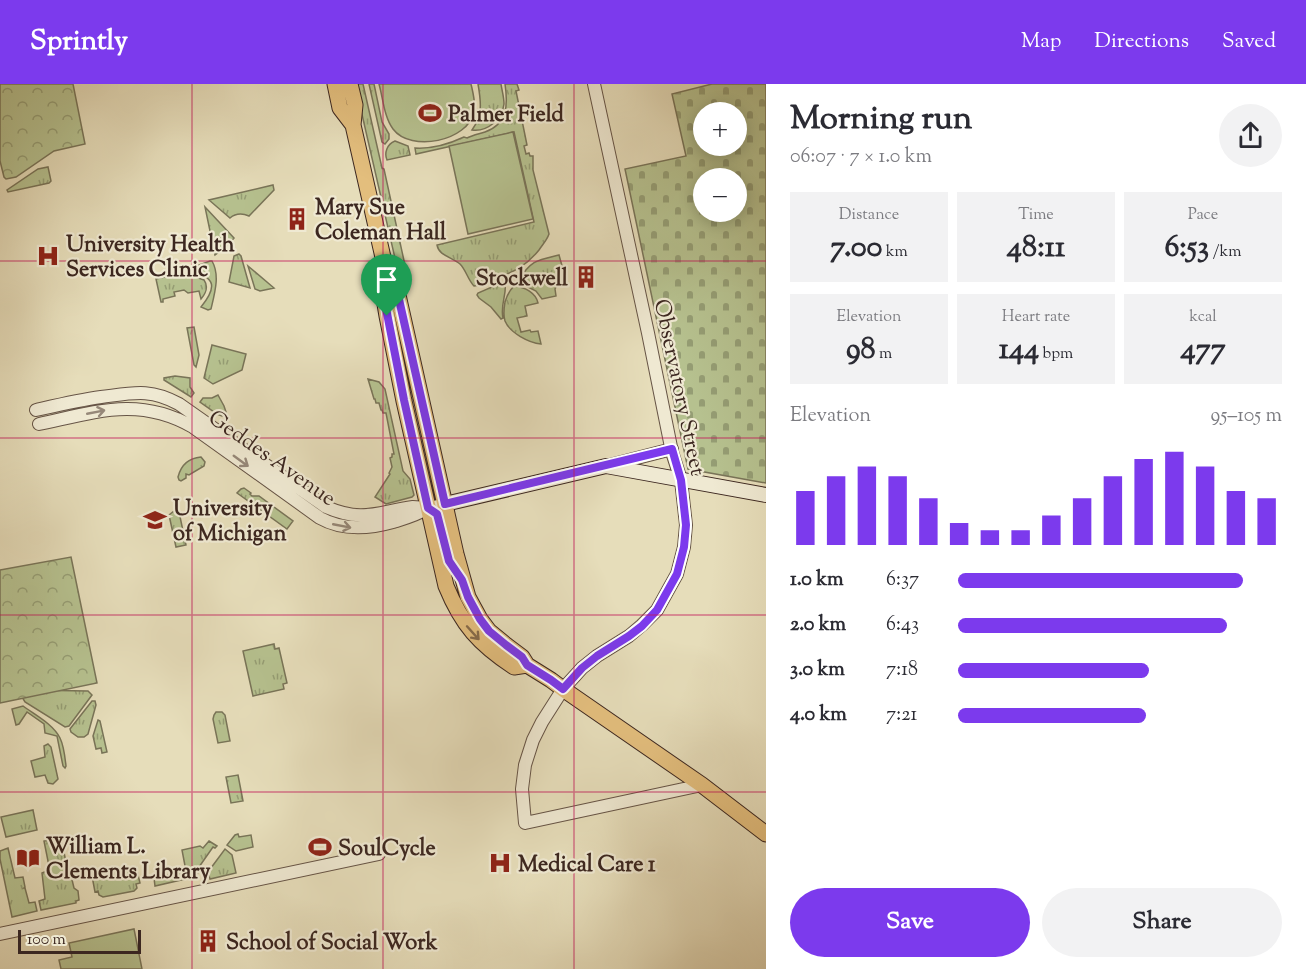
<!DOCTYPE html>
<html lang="en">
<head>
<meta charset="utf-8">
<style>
	:root { --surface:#fff; --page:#f2f2f3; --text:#2b2b33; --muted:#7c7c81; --accent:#7c3aed }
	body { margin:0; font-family:"Sorts Mill Goudy",serif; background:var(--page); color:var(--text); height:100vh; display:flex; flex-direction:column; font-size:22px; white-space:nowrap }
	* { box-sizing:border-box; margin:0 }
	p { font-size:20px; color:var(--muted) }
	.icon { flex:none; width:33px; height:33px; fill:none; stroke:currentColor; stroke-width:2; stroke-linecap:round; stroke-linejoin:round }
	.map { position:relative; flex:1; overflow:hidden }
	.drawer { display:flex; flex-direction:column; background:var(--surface); width:540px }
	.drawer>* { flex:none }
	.fabs { position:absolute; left:693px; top:18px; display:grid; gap:12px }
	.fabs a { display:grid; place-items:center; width:54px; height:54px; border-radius:50%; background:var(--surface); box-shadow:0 3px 15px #0003; font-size:30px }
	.scale { position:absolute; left:18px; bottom:15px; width:123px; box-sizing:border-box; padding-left:6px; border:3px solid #3c2720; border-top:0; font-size:16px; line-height:21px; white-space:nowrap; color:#3c2720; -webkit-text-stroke:4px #efe9d2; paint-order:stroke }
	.pin { position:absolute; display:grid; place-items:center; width:51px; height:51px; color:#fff; margin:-62px -26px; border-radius:50% 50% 50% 0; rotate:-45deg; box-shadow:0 0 6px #0007 }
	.pin .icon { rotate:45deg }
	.round { display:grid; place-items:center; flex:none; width:63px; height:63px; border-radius:32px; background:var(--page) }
	.headline { display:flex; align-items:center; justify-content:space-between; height:102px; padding:0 24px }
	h1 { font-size:33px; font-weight:700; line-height:45px }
	.stats { display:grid; grid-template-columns:repeat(3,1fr); gap:9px; height:102px; padding:6px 24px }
	.stats div { display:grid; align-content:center; border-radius:0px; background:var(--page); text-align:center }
	.stats b { font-size:30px; font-weight:700 }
	.stats small { font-size:16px; font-weight:400 }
	.stats p { font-size:16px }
	.chart { height:168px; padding:12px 24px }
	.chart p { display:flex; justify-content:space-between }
	.chart svg { width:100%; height:108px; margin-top:6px; stroke:var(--accent); stroke-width:6 }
	.button { display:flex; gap:12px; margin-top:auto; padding:12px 24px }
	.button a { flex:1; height:69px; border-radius:36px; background:var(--accent); color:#fff; font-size:24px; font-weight:700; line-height:69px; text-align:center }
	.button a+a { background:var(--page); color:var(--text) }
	ul { padding:0 24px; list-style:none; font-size:20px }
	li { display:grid; grid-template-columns:96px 72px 1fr; align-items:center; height:45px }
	li i { height:15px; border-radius:8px; background:var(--accent) }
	header { display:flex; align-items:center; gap:36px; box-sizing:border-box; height:84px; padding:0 30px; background:var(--accent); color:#fff }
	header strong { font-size:28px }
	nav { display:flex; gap:33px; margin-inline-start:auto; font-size:21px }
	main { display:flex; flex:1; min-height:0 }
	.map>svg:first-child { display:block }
	.grass { fill:url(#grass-tufts); stroke:#797458; stroke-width:1.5 }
	.cemetery { fill:url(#cemetery-stones); stroke:#797458; stroke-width:1.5; fill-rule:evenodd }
	.park { fill:url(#park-crowns); stroke:#797458; stroke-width:1.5 }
	.garden { fill:#b6c18f; stroke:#797458; stroke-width:1.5 }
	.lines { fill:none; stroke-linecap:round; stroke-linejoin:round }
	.tertiary-casing { stroke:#665446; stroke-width:14 }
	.secondary-casing { stroke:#3c2720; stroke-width:16 }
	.primary-casing { stroke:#3c2720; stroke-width:17 }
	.tertiary { stroke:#efe9d2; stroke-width:12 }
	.secondary { stroke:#efe9d2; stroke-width:14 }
	.primary { stroke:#e3be7d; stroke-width:15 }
	.oneway { stroke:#968879 }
	.oneway2 { stroke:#876b4a }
	.route-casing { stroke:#fff; stroke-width:12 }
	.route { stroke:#7c3aed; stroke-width:8 }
	.grid { fill:none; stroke:#c2185b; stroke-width:1.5; stroke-opacity:0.55 }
	.labels { text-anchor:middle; stroke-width:4.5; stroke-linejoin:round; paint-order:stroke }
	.poi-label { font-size:22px; font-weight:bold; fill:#3c2720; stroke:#efe9d2; text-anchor:start }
	.street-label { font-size:22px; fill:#3c2720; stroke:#efe9d2 }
</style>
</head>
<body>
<header>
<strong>Sprintly</strong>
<nav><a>Map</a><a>Directions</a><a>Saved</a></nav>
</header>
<main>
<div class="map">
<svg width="766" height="885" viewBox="0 0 766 885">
	<defs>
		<pattern id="grass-tufts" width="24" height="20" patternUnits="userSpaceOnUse" patternTransform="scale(1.5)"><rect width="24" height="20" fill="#b6c18f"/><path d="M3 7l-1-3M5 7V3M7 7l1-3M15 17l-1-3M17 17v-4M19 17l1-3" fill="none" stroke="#959d74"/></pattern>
		<pattern id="cemetery-stones" width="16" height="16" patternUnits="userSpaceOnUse" patternTransform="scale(1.5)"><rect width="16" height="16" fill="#b6c18f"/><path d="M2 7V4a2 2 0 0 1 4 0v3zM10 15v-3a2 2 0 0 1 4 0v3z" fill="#959d74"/></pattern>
		<pattern id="park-crowns" width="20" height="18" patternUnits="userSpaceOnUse" patternTransform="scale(1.5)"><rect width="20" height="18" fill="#b6c18f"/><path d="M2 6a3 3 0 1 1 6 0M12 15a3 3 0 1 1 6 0" fill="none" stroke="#959d74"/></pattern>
	</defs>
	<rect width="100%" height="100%" fill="#e6ddba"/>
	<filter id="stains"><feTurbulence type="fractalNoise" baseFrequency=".00333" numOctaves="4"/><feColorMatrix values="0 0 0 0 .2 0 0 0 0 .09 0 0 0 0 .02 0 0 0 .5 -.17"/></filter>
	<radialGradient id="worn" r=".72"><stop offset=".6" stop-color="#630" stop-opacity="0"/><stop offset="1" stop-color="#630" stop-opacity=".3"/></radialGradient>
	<path class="grass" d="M 355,0 L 363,0 L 382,84 L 384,85 L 408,195 L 400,196 Z
		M 369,0 L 374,0 L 382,38 L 389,50 L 389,55 L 385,60 L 382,58 Z
		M 478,0 L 501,0 C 502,7 504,13 504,20 C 502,36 487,48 472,46 C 483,31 481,17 478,0 Z
		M 505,0 L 517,0 L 519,6 L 516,7 L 527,61 L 524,62 L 526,70 L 529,69 L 530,72 L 533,72 L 533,86 L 549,150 C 547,156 543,160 539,166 C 527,181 514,188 497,194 C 489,197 482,201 474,202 C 468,196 466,186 460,180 C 452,173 439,172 437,161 L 534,138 L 514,48 L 416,70 L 415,64 C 431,65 449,60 464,53 L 467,54 C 473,51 479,50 485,48 C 508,40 508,20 505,0 Z
		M 395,57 L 408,62 L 410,71 L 387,76 C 384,69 387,60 395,57 Z
		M 48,83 L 51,97 L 49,99 L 8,108 L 7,106 L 38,85 Z
		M 273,101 L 274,106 L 249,132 C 242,129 236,129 230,134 L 209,116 Z
		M 205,123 L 234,154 L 228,161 L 215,171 Z
		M 239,170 L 241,172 L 250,204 L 229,198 L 234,172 Z
		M 559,171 L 564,189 L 555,205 L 556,212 L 542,215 L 536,207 L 520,199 L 519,196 C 531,176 538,176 559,171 Z
		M 210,177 L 212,177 C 220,191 215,208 211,225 L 208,226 L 201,223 C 217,203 216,194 191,186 L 191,184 Z
		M 248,182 L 274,204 L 260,207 L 255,205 Z
		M 171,190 L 187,190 L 204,196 C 209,203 206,209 201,215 L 199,207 L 188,209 L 184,206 L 174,208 L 175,212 L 163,215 L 163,218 L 161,218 L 156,195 L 165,193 L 165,191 Z
		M 501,199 L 505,200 C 507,210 500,221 503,234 L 501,235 L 491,223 L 479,214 L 477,211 L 478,209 Z
		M 514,202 C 525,203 536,209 538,219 L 525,222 L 527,232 L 517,234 L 521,248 L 530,246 L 531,248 L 538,247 L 541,260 C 529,259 510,249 505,237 C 503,231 504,224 505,218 C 507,211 509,207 514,202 Z
		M 194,243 L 199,271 L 196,283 L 194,281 L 187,244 Z
		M 212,261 L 246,270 L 242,286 L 213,300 L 204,294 Z
		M 175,292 L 190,294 L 190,303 L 194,309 L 191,313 L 164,296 L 164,294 Z
		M 368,295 L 379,298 L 385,305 L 403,387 L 410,395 L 414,411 L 412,413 L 386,420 L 375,413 L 390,390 L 389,389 L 392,383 L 390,374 L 392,373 L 392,370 L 394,370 L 386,329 L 383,329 L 382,326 L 381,326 L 379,319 L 376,319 L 375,315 L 374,315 Z
		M 218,311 L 224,322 L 226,328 L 225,331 L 222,332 L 217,330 L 200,318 L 203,314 L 212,314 Z
		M 201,373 L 205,378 L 204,382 L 189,391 L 186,390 L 186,394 L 181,397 L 179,396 L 178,393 C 181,381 189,374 201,373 Z
		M 244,404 L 251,409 L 250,410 L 252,412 L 259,412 L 293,437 L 287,445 L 237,409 L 241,405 Z
		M 174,427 L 179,428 L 186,461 L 176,463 L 169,431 Z
		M 274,560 L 275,565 L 279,564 L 287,599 L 283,600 L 284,605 L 253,612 L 243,567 Z
		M 27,606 L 88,607 L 92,611 L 69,642 L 65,643 L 25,618 L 22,613 Z
		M 92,617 L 95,617 L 96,621 L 88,650 L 84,653 L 78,653 L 71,648 L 70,645 Z
		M 216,628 L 222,628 L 225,631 L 230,657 L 218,659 L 213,635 L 214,631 Z
		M 98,636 L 100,637 L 107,668 L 102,669 L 101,664 L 96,665 L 93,652 Z
		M 48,660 L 51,663 L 58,695 L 53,700 L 48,699 L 45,691 L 35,693 L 31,677 L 45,673 L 44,662 Z
		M 238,691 L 243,717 L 231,719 L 226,693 Z
		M 33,726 L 37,746 L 6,753 L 1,733 Z
		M 238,750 L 239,753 L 251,751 L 253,763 L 236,767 L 227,761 L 235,751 Z
		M 61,754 L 67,783 L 69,783 L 74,804 L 78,807 L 79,816 L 76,817 L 76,819 L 41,826 L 39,817 L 45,815 L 42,789 L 47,787 L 47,783 L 49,782 L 44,757 Z
		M 209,757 L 217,762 L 215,764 L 213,763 L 199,783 L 201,785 L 194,793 L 155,802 L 154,794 L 186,787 L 182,766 L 200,762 L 203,764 Z
		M 8,764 L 15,794 L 23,793 L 25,803 L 24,804 L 25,804 L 29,819 L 35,818 L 37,827 L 12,833 L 0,775 L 0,767 Z
		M 225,765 L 232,771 L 236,789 L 210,795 L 208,788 Z
		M 136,783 L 140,799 L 136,800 L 137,804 L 134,807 L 103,813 L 99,811 L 98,807 L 95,808 L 92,792 Z"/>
	<path class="cemetery" d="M 712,0 L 766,0 L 766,399 L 688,385 L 625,85 L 686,72 L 672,10 ZM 704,28 L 736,28 L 736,62 L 704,62 ZM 704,94 L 736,94 L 736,128 L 704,128 Z"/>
	<path class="park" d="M 0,0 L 73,0 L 85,60 L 54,67 L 16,93 L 6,95 L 4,93 L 0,77 Z
		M 71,473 L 97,599 L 0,619 L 0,486 Z"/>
	<path class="garden" d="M 379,0 L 471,0 C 473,9 476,19 474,28 C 468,57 411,69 393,45 C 384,33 383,14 379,0 Z
		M 513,48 L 533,135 L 468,150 L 449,62 Z
		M 23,622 C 35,631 53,640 60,654 C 64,662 65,673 66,682 L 65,684 L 63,682 L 57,652 L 45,649 L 44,640 L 27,628 L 19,640 L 16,641 L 12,625 Z
		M 134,845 L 142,885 L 61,885 L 59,876 L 72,873 L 69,859 Z"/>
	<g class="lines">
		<g class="tertiary-casing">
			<path id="tertiary" d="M 594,0 L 648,249 L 672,368 L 681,396 L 686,441 L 684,463 L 677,490 L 657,526 L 642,541 L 629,552 L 597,572 L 582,584 L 563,605 L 542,638 L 533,656 L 525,681 L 522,705 L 525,739 L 702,701
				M 36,326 C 58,321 79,316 101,313 C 133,309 150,304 179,320 L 326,423 C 363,439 377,428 413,423 C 418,423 422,424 427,424 C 433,424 439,422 445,420
				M 39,340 C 96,328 139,312 193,343 L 320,434 C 343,447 368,445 393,438 C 406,434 417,431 428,424
				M 606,382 L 672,365
				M 0,850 L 379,770"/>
		</g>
		<g class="secondary-casing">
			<path id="secondary" d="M 445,420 L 606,382 L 766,411"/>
		</g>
		<g class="primary-casing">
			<path id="primary" d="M 335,0 L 340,24 L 353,41
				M 350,0 L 355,21 L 353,41 L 387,191 L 398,211 L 456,470 L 468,513 L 480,535 L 489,547 L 506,561 L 522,573 L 527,581 L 551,596 L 563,605 L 702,701 L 766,750
				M 387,191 L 384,214 L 387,232 L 404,317 L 446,502 C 462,541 479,560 514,583 L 527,581"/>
		</g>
		<use href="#tertiary" class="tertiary"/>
		<use href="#secondary" class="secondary"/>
		<use href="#primary" class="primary"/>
	</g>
	<defs><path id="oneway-shaft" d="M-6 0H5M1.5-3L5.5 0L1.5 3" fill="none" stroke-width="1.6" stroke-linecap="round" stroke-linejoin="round" transform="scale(1.5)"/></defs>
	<g class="oneway">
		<use href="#oneway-shaft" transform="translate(96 328) rotate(-11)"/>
		<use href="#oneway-shaft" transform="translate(241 377) rotate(36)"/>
		<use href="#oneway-shaft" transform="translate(342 442) rotate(11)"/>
	</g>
	<use class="oneway2" href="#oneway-shaft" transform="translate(473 549) rotate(48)"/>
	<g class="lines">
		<g class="route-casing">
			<path id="route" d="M 387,191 L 398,211 L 445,420 L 672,365 L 681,396 L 686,441 L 684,463 L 677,490 L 657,526 L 642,542 L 629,552 L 597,572 L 582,584 L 563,605 L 551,596 L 527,581 L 522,573 L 506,561 L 489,547 L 480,535 L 468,513 L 462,496 L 449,477 L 437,430 L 428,424 L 404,316 L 384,214 Z"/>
		</g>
		<use href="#route" class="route"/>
	</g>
	<path class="grid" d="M 192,0 L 192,885M 383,0 L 383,885M 574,0 L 574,885M 0,177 L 766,177M 0,354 L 766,354M 0,531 L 766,531M 0,708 L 766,708"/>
	<defs>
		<g id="stadium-bare" transform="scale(1.8)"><path d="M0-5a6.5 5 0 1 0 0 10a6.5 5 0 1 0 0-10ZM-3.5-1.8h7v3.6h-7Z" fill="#8f2418" stroke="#efe9d2" stroke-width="2.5" paint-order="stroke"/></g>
		<g id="building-bare" transform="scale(1.8)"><path d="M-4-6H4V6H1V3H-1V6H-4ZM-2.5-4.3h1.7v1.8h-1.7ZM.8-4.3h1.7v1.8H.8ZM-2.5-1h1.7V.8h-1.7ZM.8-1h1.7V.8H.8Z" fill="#8f2418" stroke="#efe9d2" stroke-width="2.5" paint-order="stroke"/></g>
		<g id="hospital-bare" transform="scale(1.8)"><path d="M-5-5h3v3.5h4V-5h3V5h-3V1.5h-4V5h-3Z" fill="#8f2418" stroke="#efe9d2" stroke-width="2.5" paint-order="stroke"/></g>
		<g id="university-bare" transform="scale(1.8)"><path d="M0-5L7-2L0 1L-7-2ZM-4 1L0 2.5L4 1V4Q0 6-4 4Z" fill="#8f2418" stroke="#efe9d2" stroke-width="2.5" paint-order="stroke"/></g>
		<g id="library-bare" transform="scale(1.8)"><path d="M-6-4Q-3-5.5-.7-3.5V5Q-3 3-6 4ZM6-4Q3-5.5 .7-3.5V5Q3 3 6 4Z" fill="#8f2418" stroke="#efe9d2" stroke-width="2.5" paint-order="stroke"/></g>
	</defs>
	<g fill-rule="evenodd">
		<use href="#stadium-bare" x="430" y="29"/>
		<use href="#building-bare" x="297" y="135"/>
		<use href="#hospital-bare" x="48" y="172"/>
		<use href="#building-bare" x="586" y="193"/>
		<use href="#university-bare" x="155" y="436"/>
		<use href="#stadium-bare" x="320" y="763"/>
		<use href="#library-bare" x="28" y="774"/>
		<use href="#hospital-bare" x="500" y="779"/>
		<use href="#building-bare" x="208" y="857"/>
	</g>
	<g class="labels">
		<g class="poi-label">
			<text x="448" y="37">Palmer Field</text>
			<text x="315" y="130">Mary Sue<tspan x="315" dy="25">Coleman Hall</tspan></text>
			<text x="66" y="167">University Health<tspan x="66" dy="25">Services Clinic</tspan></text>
			<text x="568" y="201" text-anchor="end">Stockwell</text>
			<text x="173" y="431">University<tspan x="173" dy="25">of Michigan</tspan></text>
			<text x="46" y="769">William L.<tspan x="46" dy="25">Clements Library</tspan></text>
			<text x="338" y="771">SoulCycle</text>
			<text x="518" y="787">Medical Care 1</text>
			<text x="226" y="865">School of Social Work</text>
		</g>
		<g class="street-label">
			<text transform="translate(681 303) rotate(78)" y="8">Observatory Street</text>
			<text transform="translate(273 373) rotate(35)" y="8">Geddes Avenue</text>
		</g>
	</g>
	<rect width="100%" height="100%" filter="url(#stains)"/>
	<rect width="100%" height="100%" fill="url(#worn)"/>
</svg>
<div class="fabs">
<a>+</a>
<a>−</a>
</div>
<div class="scale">100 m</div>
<div class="pin" style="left:387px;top:232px;background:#1e9e55"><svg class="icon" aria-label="arrive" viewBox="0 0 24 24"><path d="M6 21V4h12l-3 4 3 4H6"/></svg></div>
</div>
<section class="drawer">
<div class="headline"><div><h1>Morning run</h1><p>06:07 · 7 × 1.0 km</p></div><a class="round"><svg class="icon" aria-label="share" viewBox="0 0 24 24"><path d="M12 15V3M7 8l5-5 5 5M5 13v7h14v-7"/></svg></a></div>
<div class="stats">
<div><p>Distance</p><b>7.00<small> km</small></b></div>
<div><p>Time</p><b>48:11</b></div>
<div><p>Pace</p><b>6:53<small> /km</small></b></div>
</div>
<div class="stats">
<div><p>Elevation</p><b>98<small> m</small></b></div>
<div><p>Heart rate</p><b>144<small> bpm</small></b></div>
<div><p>kcal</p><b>477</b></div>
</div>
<div class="chart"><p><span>Elevation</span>95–105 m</p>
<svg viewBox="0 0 160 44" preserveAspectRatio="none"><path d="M5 44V22M15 44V16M25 44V12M35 44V16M45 44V25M55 44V35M65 44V38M75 44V38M85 44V32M95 44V25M105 44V16M115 44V9M125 44V6M135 44V12M145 44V22M155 44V25"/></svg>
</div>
<ul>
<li><b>1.0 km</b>6:37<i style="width:88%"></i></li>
<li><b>2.0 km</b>6:43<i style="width:83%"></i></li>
<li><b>3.0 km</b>7:18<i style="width:59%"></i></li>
<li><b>4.0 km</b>7:21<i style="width:58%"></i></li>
</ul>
<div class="button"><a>Save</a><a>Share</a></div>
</section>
</main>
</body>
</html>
